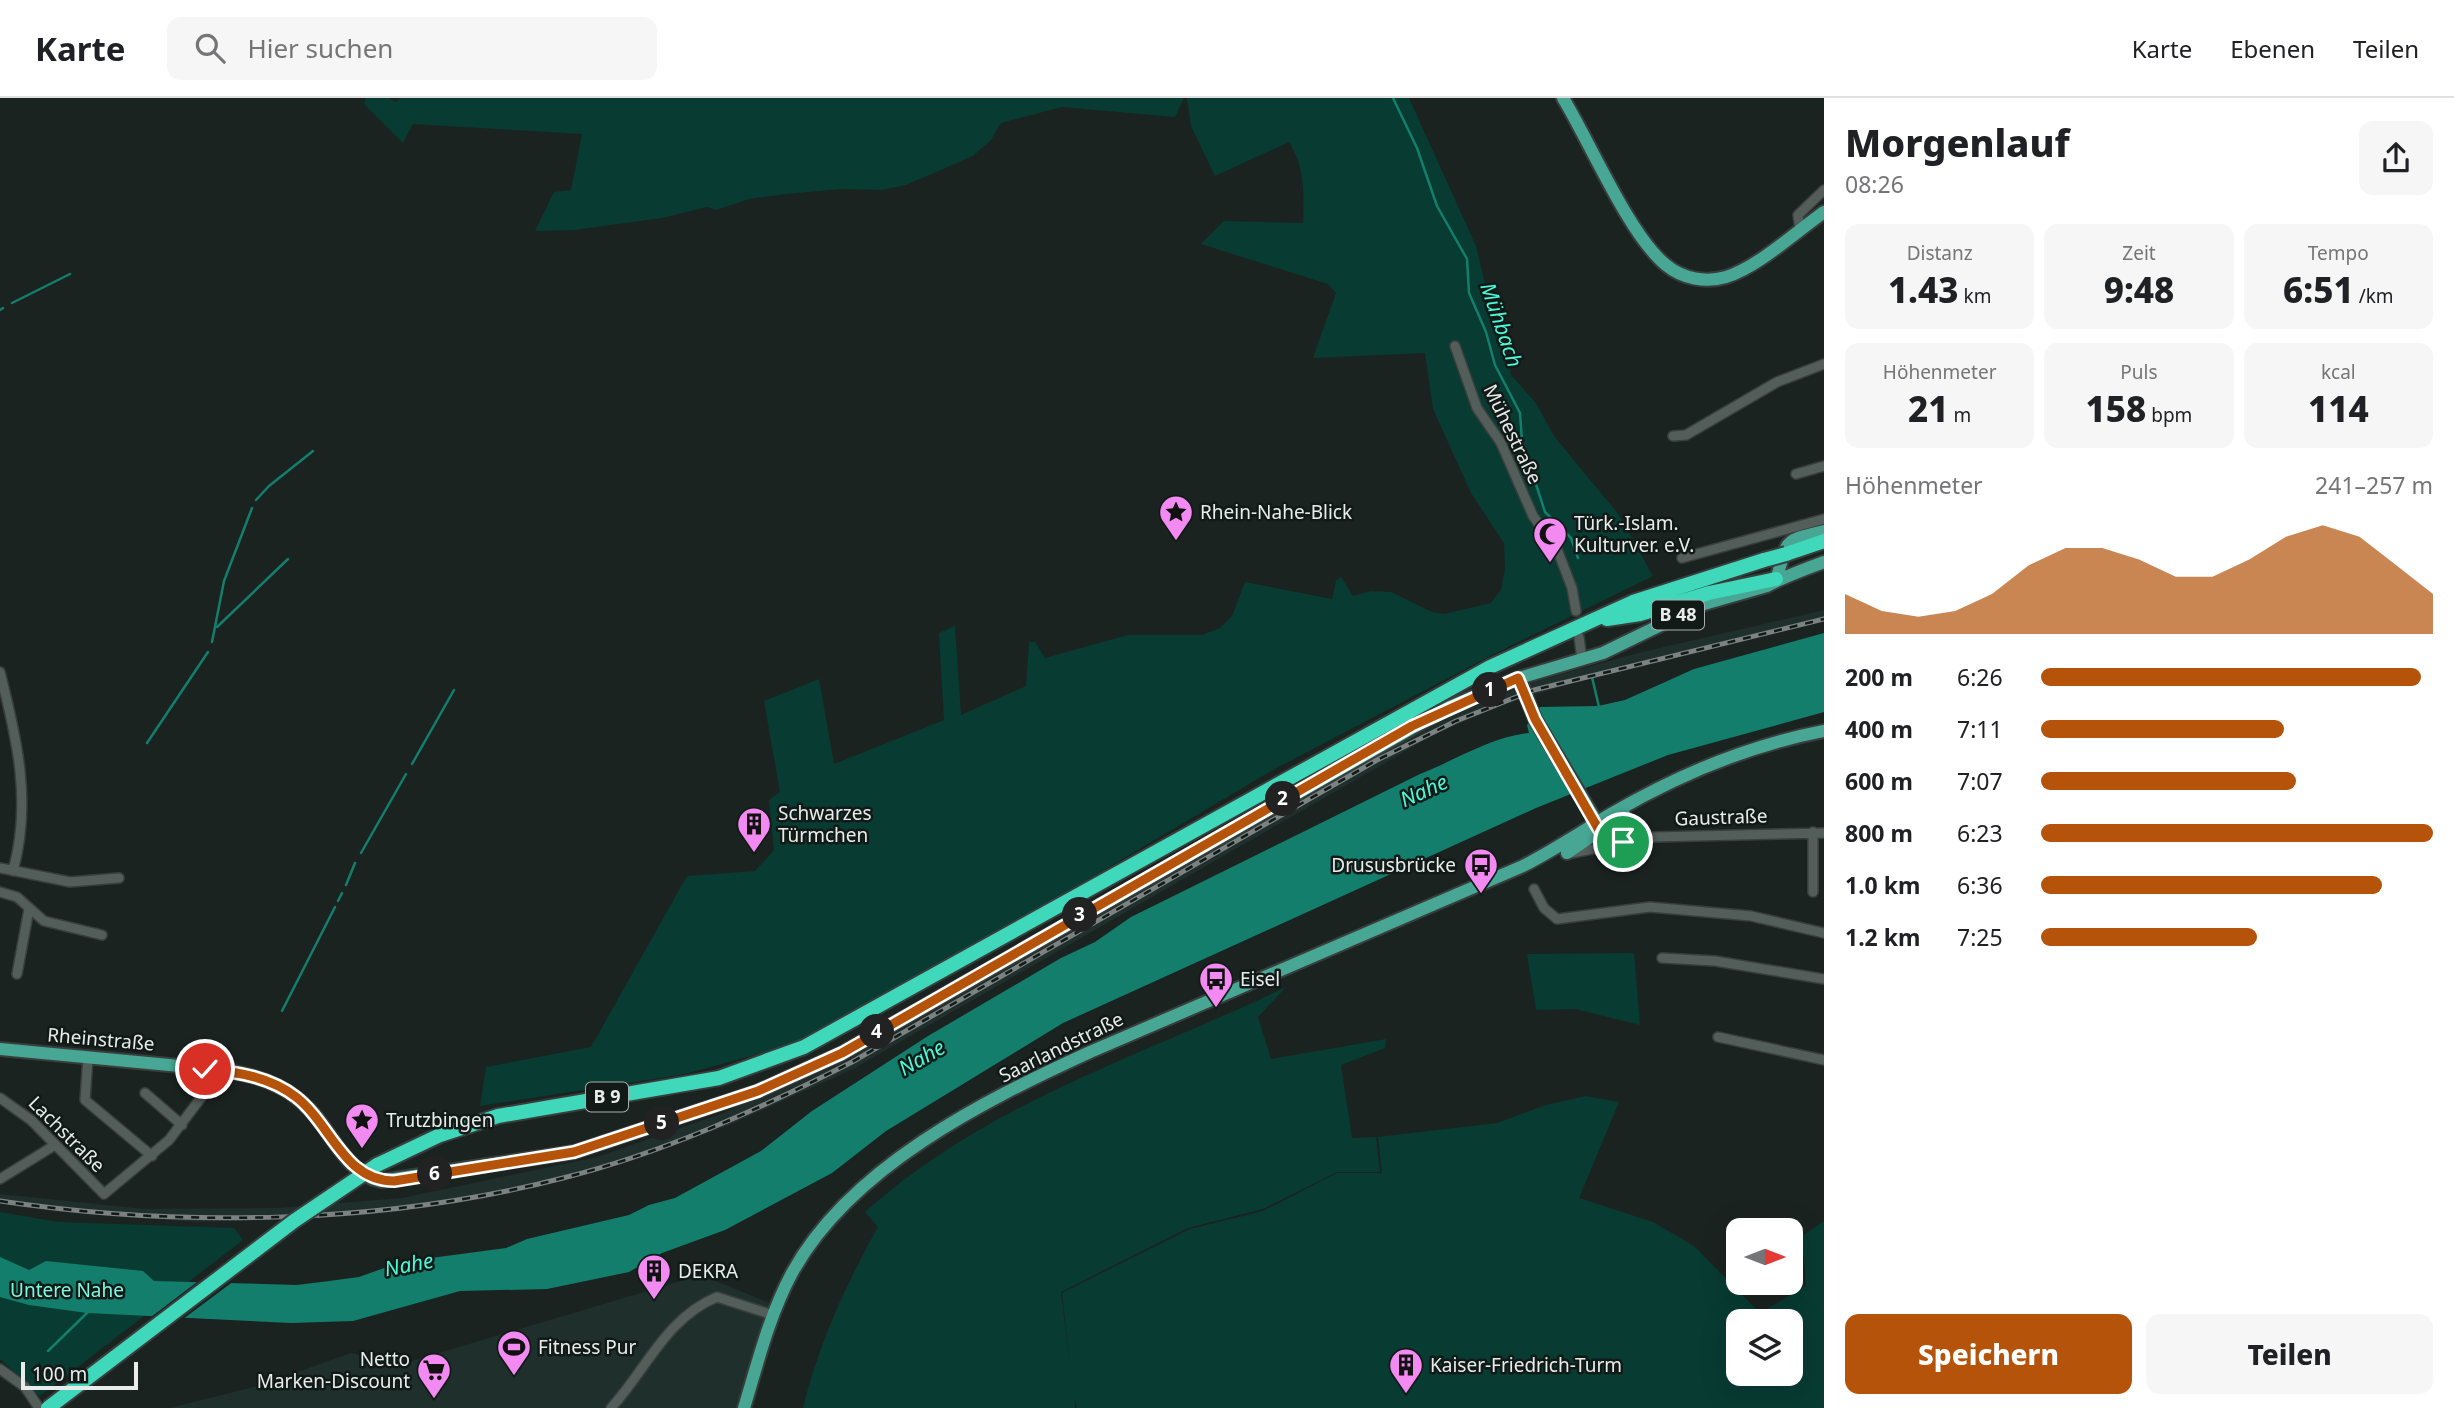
<!DOCTYPE html>
<html lang="de">
<head>
<meta charset="utf-8">
<style>
	:root { --surface:#fff; --page:#f6f6f6; --text:#202124; --muted:#757577; --line:#e0e0e0; --accent:#b45309 }
	body { margin:0; font-family:"Noto Sans",sans-serif; background:var(--page); color:var(--text); height:100vh; display:flex; flex-direction:column; font-size:26px; white-space:nowrap }
	* { box-sizing:border-box; margin:0 }
	p { font-size:23px; color:var(--muted) }
	.icon { flex:none; width:38px; height:38px; fill:none; stroke:currentColor; stroke-width:2; stroke-linecap:round; stroke-linejoin:round }
	.map { position:relative; flex:1; overflow:hidden }
	.drawer { display:flex; flex-direction:column; background:var(--surface); width:630px }
	.drawer>* { flex:none }
	.needle { width:46px; rotate:90deg }
	.tools { position:absolute; left:1726px; top:1120px; display:grid; gap:14px }
	.tools a { display:grid; place-items:center; width:77px; height:77px; border-radius:14px; background:var(--surface); box-shadow:0 7px 28px #0002; font-size:35px }
	.scale { position:absolute; left:21px; bottom:18px; width:117px; box-sizing:border-box; padding-left:7px; border:4px solid #e8edec; border-top:0; font-size:19px; line-height:24px; white-space:nowrap; color:#e8edec; -webkit-text-stroke:5px #121a18; paint-order:stroke }
	.pin { position:absolute; display:grid; place-items:center; width:60px; height:60px; color:#fff; margin:-30px; border:4px solid #fff; border-radius:50%; box-shadow:0 2px 7px #0007 }
	.km { position:absolute; width:35px; height:35px; margin:-18px; border-radius:50%; background:#222; color:#fff; font-size:19px; line-height:35px; text-align:center }
	.round { display:grid; place-items:center; flex:none; width:74px; height:74px; border-radius:14px; background:var(--page) }
	.head { display:flex; align-items:center; justify-content:space-between; height:119px; padding:0 21px }
	h1 { font-size:38px; font-weight:800; line-height:52px }
	.stats { display:grid; grid-template-columns:repeat(3,1fr); gap:10px; height:119px; padding:7px 21px }
	.stats div { display:grid; align-content:center; border-radius:14px; background:var(--page); text-align:center }
	.stats b { font-size:35px; font-weight:800 }
	.stats small { font-size:19px; font-weight:400 }
	.stats p { font-size:19px }
	.chart { height:196px; padding:14px 21px }
	.chart p { display:flex; justify-content:space-between }
	.chart svg { width:100%; height:126px; margin-top:7px; fill:var(--accent); opacity:.7 }
	.cta { display:flex; gap:14px; margin-top:auto; padding:14px 21px }
	.cta a { flex:1; height:80px; border-radius:14px; background:var(--accent); color:#fff; font-size:28px; font-weight:800; line-height:80px; text-align:center }
	.cta a+a { background:var(--page); color:var(--text) }
	ul { padding:0 21px; list-style:none; font-size:23px }
	li { display:grid; grid-template-columns:112px 84px 1fr; align-items:center; height:52px }
	li i { height:18px; border-radius:9px; background:var(--accent) }
	header { display:flex; align-items:center; gap:42px; box-sizing:border-box; height:98px; padding:0 35px; background:var(--surface); border-bottom:2px solid var(--line) }
	header strong { font-size:33px }
	nav { display:flex; gap:38px; margin-inline-start:auto; font-size:24px }
	.search { width:490px; height:63px; background:var(--page); display:flex; align-items:center; gap:18px; box-sizing:border-box; padding:0 24px; border-radius:14px; color:var(--muted); font-size:26px }
	main { display:flex; flex:1; min-height:0 }
	.map>svg:first-child { display:block }
	.built { fill:#1f2f2b }
	.green { fill:#083b32; fill-rule:evenodd }
	.water { fill:#147e6c }
	.pier { fill:#1b2321 }
	.lines { fill:none; stroke-linecap:round; stroke-linejoin:round }
	.stream { stroke:#147e6c; stroke-width:2.5 }
	.minor-casing { stroke:#383e3c; stroke-width:12 }
	.major-casing { stroke:#383e3c; stroke-width:16 }
	.highway-casing { stroke:#383e3c; stroke-width:18 }
	.minor { stroke:#535d5a; stroke-width:9 }
	.major { stroke:#47a794; stroke-width:12 }
	.highway { stroke:#3fd8bb; stroke-width:14 }
	.rail-casing { stroke:#7c8281; stroke-width:5 }
	.rail { stroke:#121a18; stroke-width:2.5; stroke-dasharray:8; stroke-linecap:butt }
	.highway-bridge-casing { stroke:#383e3c; stroke-width:18; stroke-linecap:butt }
	.highway-bridge { stroke:#3fd8bb; stroke-width:14 }
	.route-casing { stroke:#fff; stroke-width:14 }
	.route { stroke:#b45309; stroke-width:9 }
	.labels { text-anchor:middle; stroke-width:5; stroke-linejoin:round; paint-order:stroke }
	.shield { fill:#121a18; stroke:#a8aeac; stroke-width:2 }
	.shield-label { font-size:18px; font-weight:bold; fill:#e8edec }
	.street-label { font-size:19px; fill:#e8edec; stroke:#121a18 }
	.poi-label { font-size:19px; fill:#e8edec; stroke:#121a18; text-anchor:start }
	.park-label { font-size:19px; fill:#7ffadf; stroke:#121a18 }
	.water-label { font-size:21px; font-style:italic; fill:#4bfad9; stroke:#121a18 }
</style>
</head>
<body>
<header>
<strong>Karte</strong>
<div class="search"><svg class="icon" aria-label="search" viewBox="0 0 24 24"><circle cx="10" cy="10" r="6"/><path d="M15 15l6 6"/></svg>Hier suchen</div>
<nav><a>Karte</a><a>Ebenen</a><a>Teilen</a></nav>
</header>
<main>
<div class="map">
<svg width="1824" height="1310" viewBox="0 0 1824 1310">
	<rect width="100%" height="100%" fill="#1b2321"/>
	<path class="built" d="M 1824,512 L 1824,523 L 1576,584 L 1506,606 L 1437,635 L 853,971 L 727,1028 L 606,1070 L 562,1083 L 404,1113 L 352,1118 L 196,1124 L 72,1114 L 0,1104 L 0,1096 L 145,1111 L 278,1110 L 402,1100 L 597,1059 L 721,1016 L 796,982 L 1437,623 L 1530,585 L 1638,555 Z
		M 701,1177 L 772,1206 L 738,1310 L 170,1310 L 258,1288 L 351,1255 L 402,1266 Z"/>
	<path class="green" d="M 366,0 L 389,0 L 396,4 L 400,0 L 1184,0 L 1175,19 L 1062,9 L 1001,25 L 991,42 L 973,58 L 906,87 L 881,92 L 841,91 L 786,96 L 749,101 L 716,112 L 707,109 L 662,120 L 574,132 L 535,133 L 554,94 L 571,92 L 582,36 L 413,26 L 403,45 L 364,6 Z
		M 1187,0 L 1409,0 L 1476,148 L 1491,210 L 1508,257 L 1511,277 L 1536,305 L 1554,338 L 1619,417 L 1653,478 L 1492,557 L 1271,673 L 1018,823 L 794,946 L 685,976 L 480,1008 L 486,969 L 591,949 L 687,778 L 755,773 L 774,752 L 769,702 L 780,694 L 764,603 L 819,581 L 834,666 L 944,622 L 939,535 L 955,528 L 961,617 L 1026,588 L 1029,544 L 1035,544 L 1045,560 L 1128,537 L 1202,537 L 1220,530 L 1232,518 L 1245,484 L 1332,501 L 1336,483 L 1341,479 L 1353,498 L 1371,493 L 1391,494 L 1432,514 L 1444,516 L 1491,505 L 1501,492 L 1505,470 L 1504,445 L 1471,395 L 1433,311 L 1425,255 L 1313,260 L 1336,195 L 1328,186 L 1201,146 L 1224,123 L 1303,125 C 1304,96 1305,69 1289,44 L 1215,78 L 1191,28 Z
		M 1634,855 L 1640,927 L 1575,911 L 1536,912 L 1527,856 Z
		M 1286,889 L 1258,919 L 1271,961 L 1386,941 L 1385,950 L 1341,967 L 1352,1040 L 1376,1039 L 1380,1074 L 1337,1074 L 1263,1111 L 1188,1130 L 1061,1194 L 1070,1267 L 1062,1195 L 1190,1131 L 1263,1113 L 1337,1075 L 1382,1075 L 1378,1039 L 1497,1025 L 1546,1007 L 1586,998 L 1619,1004 L 1579,1100 L 1653,1124 L 1694,1148 L 1760,1215 L 1806,1188 L 1804,1159 L 1795,1143 L 1824,1123 L 1824,1310 L 1077,1310 L 1074,1300 L 1075,1310 L 803,1310 C 819,1245 845,1188 878,1129 L 865,1114 C 989,1003 1140,959 1286,889 ZM 1738,1223 L 1790,1223 L 1790,1276 L 1738,1276 Z
		M 0,1114 L 58,1124 L 234,1130 L 243,1142 L 40,1298 L 0,1261 Z"/>
	<path class="water" d="M 1824,535 L 1824,614 L 1668,657 L 1536,710 L 1063,925 L 886,1033 L 832,1075 L 725,1132 L 662,1155 L 629,1174 L 547,1191 L 460,1193 L 353,1223 L 291,1225 L 87,1215 L 29,1207 L 0,1199 L 0,1159 L 29,1172 L 46,1163 L 143,1173 L 154,1183 L 297,1187 L 329,1183 L 359,1179 L 401,1164 L 506,1150 L 527,1141 L 629,1117 L 649,1107 L 675,1100 L 761,1053 L 812,1013 L 928,938 L 1061,860 L 1095,844 L 1131,819 L 1420,676 C 1456,662 1491,639 1529,635 L 1527,627 L 1540,609 L 1598,608 L 1625,602 L 1694,571 Z"/>
	<path class="pier" d="M 201,1181 L 234,1183 L 179,1224 L 147,1222 Z"/>
	<g class="lines">
		<path class="stream" d="M 1393,0 L 1417,50 L 1437,108 L 1467,161 L 1469,195 L 1486,234 L 1495,267 L 1520,315 L 1522,343 L 1545,414 L 1571,440 L 1578,460
			M 12,205 L 70,176
			M 0,212 L 3,210
			M 256,402 L 269,388 L 313,353
			M 217,529 L 288,461
			M 212,544 L 224,483 L 252,410
			M 1592,579 L 1599,609
			M 147,645 L 208,554
			M 412,666 L 454,592
			M 361,755 L 406,676
			M 346,787 L 355,765
			M 338,803 L 342,795
			M 282,913 L 335,809
			M 48,1253 L 88,1214"/>
		<g class="minor-casing">
			<path id="minor" d="M 1800,131 L 1798,117 L 1824,92
				M 1455,248 L 1477,310 L 1501,345 L 1533,418 L 1557,451 L 1572,490 L 1576,513
				M 1673,338 L 1686,337 L 1777,284 L 1824,266
				M 1796,376 L 1824,368
				M 1682,460 L 1824,421
				M 1579,539 L 1582,562
				M 0,574 C 17,641 32,704 13,773
				M 1602,733 L 1630,741
				M 1813,734 L 1813,794
				M 1572,755 L 1654,739 L 1824,735
				M 0,770 L 70,784 L 119,780
				M 1534,791 L 1544,810 L 1557,821 L 1650,809 L 1751,818 L 1824,835
				M 0,794 L 17,799 L 44,823 L 102,837
				M 1662,860 L 1715,863 L 1824,881
				M 17,876 L 29,811
				M 1718,939 L 1824,962
				M 88,959 L 85,1002 L 152,1058
				M 145,995 L 182,1027
				M 0,1000 L 31,1022 L 104,1096 L 169,1042 L 222,972
				M 0,1081 L 55,1047
				M 0,1271 L 25,1289 L 39,1310
				M 611,1310 C 646,1272 666,1220 717,1199 L 773,1217"/>
		</g>
		<g class="major-casing">
			<path id="major" d="M 1563,0 C 1590,44 1629,137 1666,167 C 1683,181 1706,185 1726,179 C 1758,169 1796,134 1824,114
				M 1776,481 C 1790,441 1779,444 1824,433
				M 1519,580 L 1535,621 L 1602,733
				M 1567,755 L 1624,716
				M 0,951 L 222,972 C 255,977 286,986 310,1012 C 333,1035 346,1076 381,1083 L 574,1054 L 758,993 L 842,955 L 1449,609 L 1519,580 L 1603,555 L 1704,506 L 1767,488 C 1783,479 1805,471 1824,464
				M 744,1310 C 758,1264 769,1218 792,1175 C 850,1069 985,1002 1090,954 L 1523,768 C 1554,752 1581,734 1611,716 C 1676,678 1750,647 1824,633"/>
		</g>
		<g class="highway-casing">
			<path id="highway" d="M 1786,456 L 1824,443
				M 1607,521 L 1640,516 L 1709,495 L 1776,481
				M 377,1067 L 440,1037 L 498,1018 L 719,980 L 804,949 L 1490,569 L 1633,504 L 1764,462"/>
		</g>
		<use href="#minor" class="minor"/>
		<use href="#major" class="major"/>
		<use href="#highway" class="highway"/>
		<g class="rail-casing">
			<path id="rail" d="M 0,1103 C 181,1130 385,1126 563,1080 C 663,1055 760,1011 852,964 L 1377,662 L 1456,623 L 1534,592 L 1824,521"/>
		</g>
		<use href="#rail" class="rail"/>
		<g class="highway-bridge-casing">
			<path id="highway-bridge" d="M 1764,462 L 1786,456
				M 48,1310 L 294,1123 L 377,1067"/>
		</g>
		<use href="#highway-bridge" class="highway-bridge"/>
	</g>
	<g class="lines">
		<g class="route-casing">
			<path id="route" d="M 205,971 C 238,974 270,979 296,999 C 331,1026 344,1083 394,1083 L 574,1054 L 758,993 L 842,955 L 1412,628 L 1518,580 L 1535,621 L 1603,739 L 1611,746 L 1623,744"/>
		</g>
		<use href="#route" class="route"/>
	</g>
	<defs>
		<g id="sight-pin" transform="scale(1.75)"><path d="M0 17L-7.5 6A9.5 9.5 0 1 1 7.5 6Z" fill="#f28af2" stroke="#121a18"/><path d="M0-6L1.8-2.2L6-1.7L2.9 1.2L3.7 5.4L0 3.3L-3.7 5.4L-2.9 1.2L-6-1.7L-1.8-2.2Z" fill="#111"/></g>
		<g id="mosque-pin" transform="scale(1.75)"><path d="M0 17L-7.5 6A9.5 9.5 0 1 1 7.5 6Z" fill="#f28af2" stroke="#121a18"/><path d="M3.5-4.9A6 6 0 1 0 3.5 4.9A5 5 0 1 1 3.5-4.9Z" fill="#111"/></g>
		<g id="building-pin" transform="scale(1.75)"><path d="M0 17L-7.5 6A9.5 9.5 0 1 1 7.5 6Z" fill="#f28af2" stroke="#121a18"/><path d="M-4-6H4V6H1V3H-1V6H-4ZM-2.5-4.3h1.7v1.8h-1.7ZM.8-4.3h1.7v1.8H.8ZM-2.5-1h1.7V.8h-1.7ZM.8-1h1.7V.8H.8Z" fill="#111"/></g>
		<g id="bus-pin" transform="scale(1.75)"><path d="M0 17L-7.5 6A9.5 9.5 0 1 1 7.5 6Z" fill="#f28af2" stroke="#121a18"/><path d="M-5-6H5V4H4V6H2V4H-2V6H-4V4H-5ZM-3.5-4V0h7V-4ZM-3.5 1.2v1.5H-2V1.2ZM2 1.2v1.5H3.5V1.2Z" fill="#111"/></g>
		<g id="stadium-pin" transform="scale(1.75)"><path d="M0 17L-7.5 6A9.5 9.5 0 1 1 7.5 6Z" fill="#f28af2" stroke="#121a18"/><path d="M0-5a6.5 5 0 1 0 0 10a6.5 5 0 1 0 0-10ZM-3.5-1.8h7v3.6h-7Z" fill="#111"/></g>
		<g id="supermarket-pin" transform="scale(1.75)"><path d="M0 17L-7.5 6A9.5 9.5 0 1 1 7.5 6Z" fill="#f28af2" stroke="#121a18"/><path d="M-6-5.5h2.5l.6 2H6L4.5 2H-2.5L-4.4-4H-6ZM-1.5 3.2a1.3 1.3 0 1 0 .1 0ZM3 3.2a1.3 1.3 0 1 0 .1 0Z" fill="#111"/></g>
	</defs>
	<g fill-rule="evenodd">
		<use href="#sight-pin" x="1176" y="414"/>
		<use href="#mosque-pin" x="1550" y="436"/>
		<use href="#building-pin" x="754" y="726"/>
		<use href="#bus-pin" x="1481" y="767"/>
		<use href="#bus-pin" x="1216" y="881"/>
		<use href="#sight-pin" x="362" y="1022"/>
		<use href="#building-pin" x="654" y="1173"/>
		<use href="#stadium-pin" x="514" y="1249"/>
		<use href="#building-pin" x="1406" y="1267"/>
		<use href="#supermarket-pin" x="434" y="1272"/>
	</g>
	<g class="labels">
		<g class="shield">
			<rect x="1652" y="502.5" width="52" height="29" rx="5"/>
			<rect x="586" y="984.5" width="42" height="29" rx="5"/>
		</g>
		<g class="shield-label">
			<text x="1678" y="523">B 48</text>
			<text x="607" y="1005">B 9</text>
		</g>
		<g class="street-label">
			<text transform="translate(1513 336) rotate(64)" y="7">Mühestraße</text>
			<text transform="translate(1721 719) rotate(-2)" y="7">Gaustraße</text>
			<text transform="translate(101 941) rotate(5)" y="7">Rheinstraße</text>
			<text transform="translate(1061 949) rotate(-26)" y="7">Saarlandstraße</text>
			<text transform="translate(67 1036) rotate(45)" y="7">Lachstraße</text>
		</g>
		<g class="poi-label">
			<text x="1200" y="421">Rhein-Nahe-Blick</text>
			<text x="1574" y="432">Türk.-Islam.<tspan x="1574" dy="22">Kulturver. e.V.</tspan></text>
			<text x="778" y="722">Schwarzes<tspan x="778" dy="22">Türmchen</tspan></text>
			<text x="1456" y="774" text-anchor="end">Drususbrücke</text>
			<text x="1240" y="888">Eisel</text>
			<text x="386" y="1029">Trutzbingen</text>
			<text x="678" y="1180">DEKRA</text>
			<text x="538" y="1256">Fitness Pur</text>
			<text x="410" y="1268" text-anchor="end">Netto<tspan x="410" dy="22">Marken-Discount</tspan></text>
			<text x="1430" y="1274">Kaiser-Friedrich-Turm</text>
		</g>
		<g class="park-label">
			<text x="67" y="1199">Untere Nahe</text>
		</g>
		<g class="water-label">
			<text transform="translate(1501 227) rotate(71)" y="7">Mühbach</text>
			<text transform="translate(1424 693) rotate(-24)" y="7">Nahe</text>
			<text transform="translate(922 960) rotate(-30)" y="7">Nahe</text>
			<text transform="translate(409 1167) rotate(-11)" y="7">Nahe</text>
		</g>
	</g>
</svg>
<div class="tools">
<a><svg class="needle" viewBox="-14 -14 28 28"><path d="M0-13l5 13h-10z" fill="#e53935"/><path d="M0 13l5-13h-10z" fill="#757577"/></svg></a>
<a><svg class="icon" aria-label="layers" viewBox="0 0 24 24"><path d="M12 4l9 5-9 5-9-5zM3 14l9 5 9-5"/></svg></a>
</div>
<div class="scale">100 m</div>
<div class="pin" style="left:1623px;top:744px;background:#1e9e55"><svg class="icon" aria-label="arrive" viewBox="0 0 24 24"><path d="M6 21V4h12l-3 4 3 4H6"/></svg></div>
<div class="pin" style="left:205px;top:971px;background:#d93025"><svg class="icon" aria-label="check" viewBox="0 0 24 24"><path d="M5 12l5 5 9-10"/></svg></div>
<b class="km" style="left:1490px;top:592px">1</b>
<b class="km" style="left:1283px;top:701px">2</b>
<b class="km" style="left:1080px;top:817px">3</b>
<b class="km" style="left:877px;top:934px">4</b>
<b class="km" style="left:662px;top:1025px">5</b>
<b class="km" style="left:435px;top:1076px">6</b>
</div>
<section class="drawer">
<div class="head"><div><h1>Morgenlauf</h1><p>08:26</p></div><a class="round"><svg class="icon" aria-label="share" viewBox="0 0 24 24"><path d="M12 15V3M7 8l5-5 5 5M5 13v7h14v-7"/></svg></a></div>
<div class="stats">
<div><p>Distanz</p><b>1.43<small> km</small></b></div>
<div><p>Zeit</p><b>9:48</b></div>
<div><p>Tempo</p><b>6:51<small> /km</small></b></div>
</div>
<div class="stats">
<div><p>Höhenmeter</p><b>21<small> m</small></b></div>
<div><p>Puls</p><b>158<small> bpm</small></b></div>
<div><p>kcal</p><b>114</b></div>
</div>
<div class="chart"><p><span>Höhenmeter</span>241–257 m</p>
<svg viewBox="0 0 160 44" preserveAspectRatio="none"><path d="M0 44V30L10 36L20 38L30 36L40 30L50 20L60 14L70 14L80 18L90 24L100 24L110 18L120 10L130 6L140 10L150 20L160 30V44z"/></svg>
</div>
<ul>
<li><b>200 m</b>6:26<i style="width:97%"></i></li>
<li><b>400 m</b>7:11<i style="width:62%"></i></li>
<li><b>600 m</b>7:07<i style="width:65%"></i></li>
<li><b>800 m</b>6:23<i style="width:100%"></i></li>
<li><b>1.0 km</b>6:36<i style="width:87%"></i></li>
<li><b>1.2 km</b>7:25<i style="width:55%"></i></li>
</ul>
<div class="cta"><a>Speichern</a><a>Teilen</a></div>
</section>
</main>
</body>
</html>
